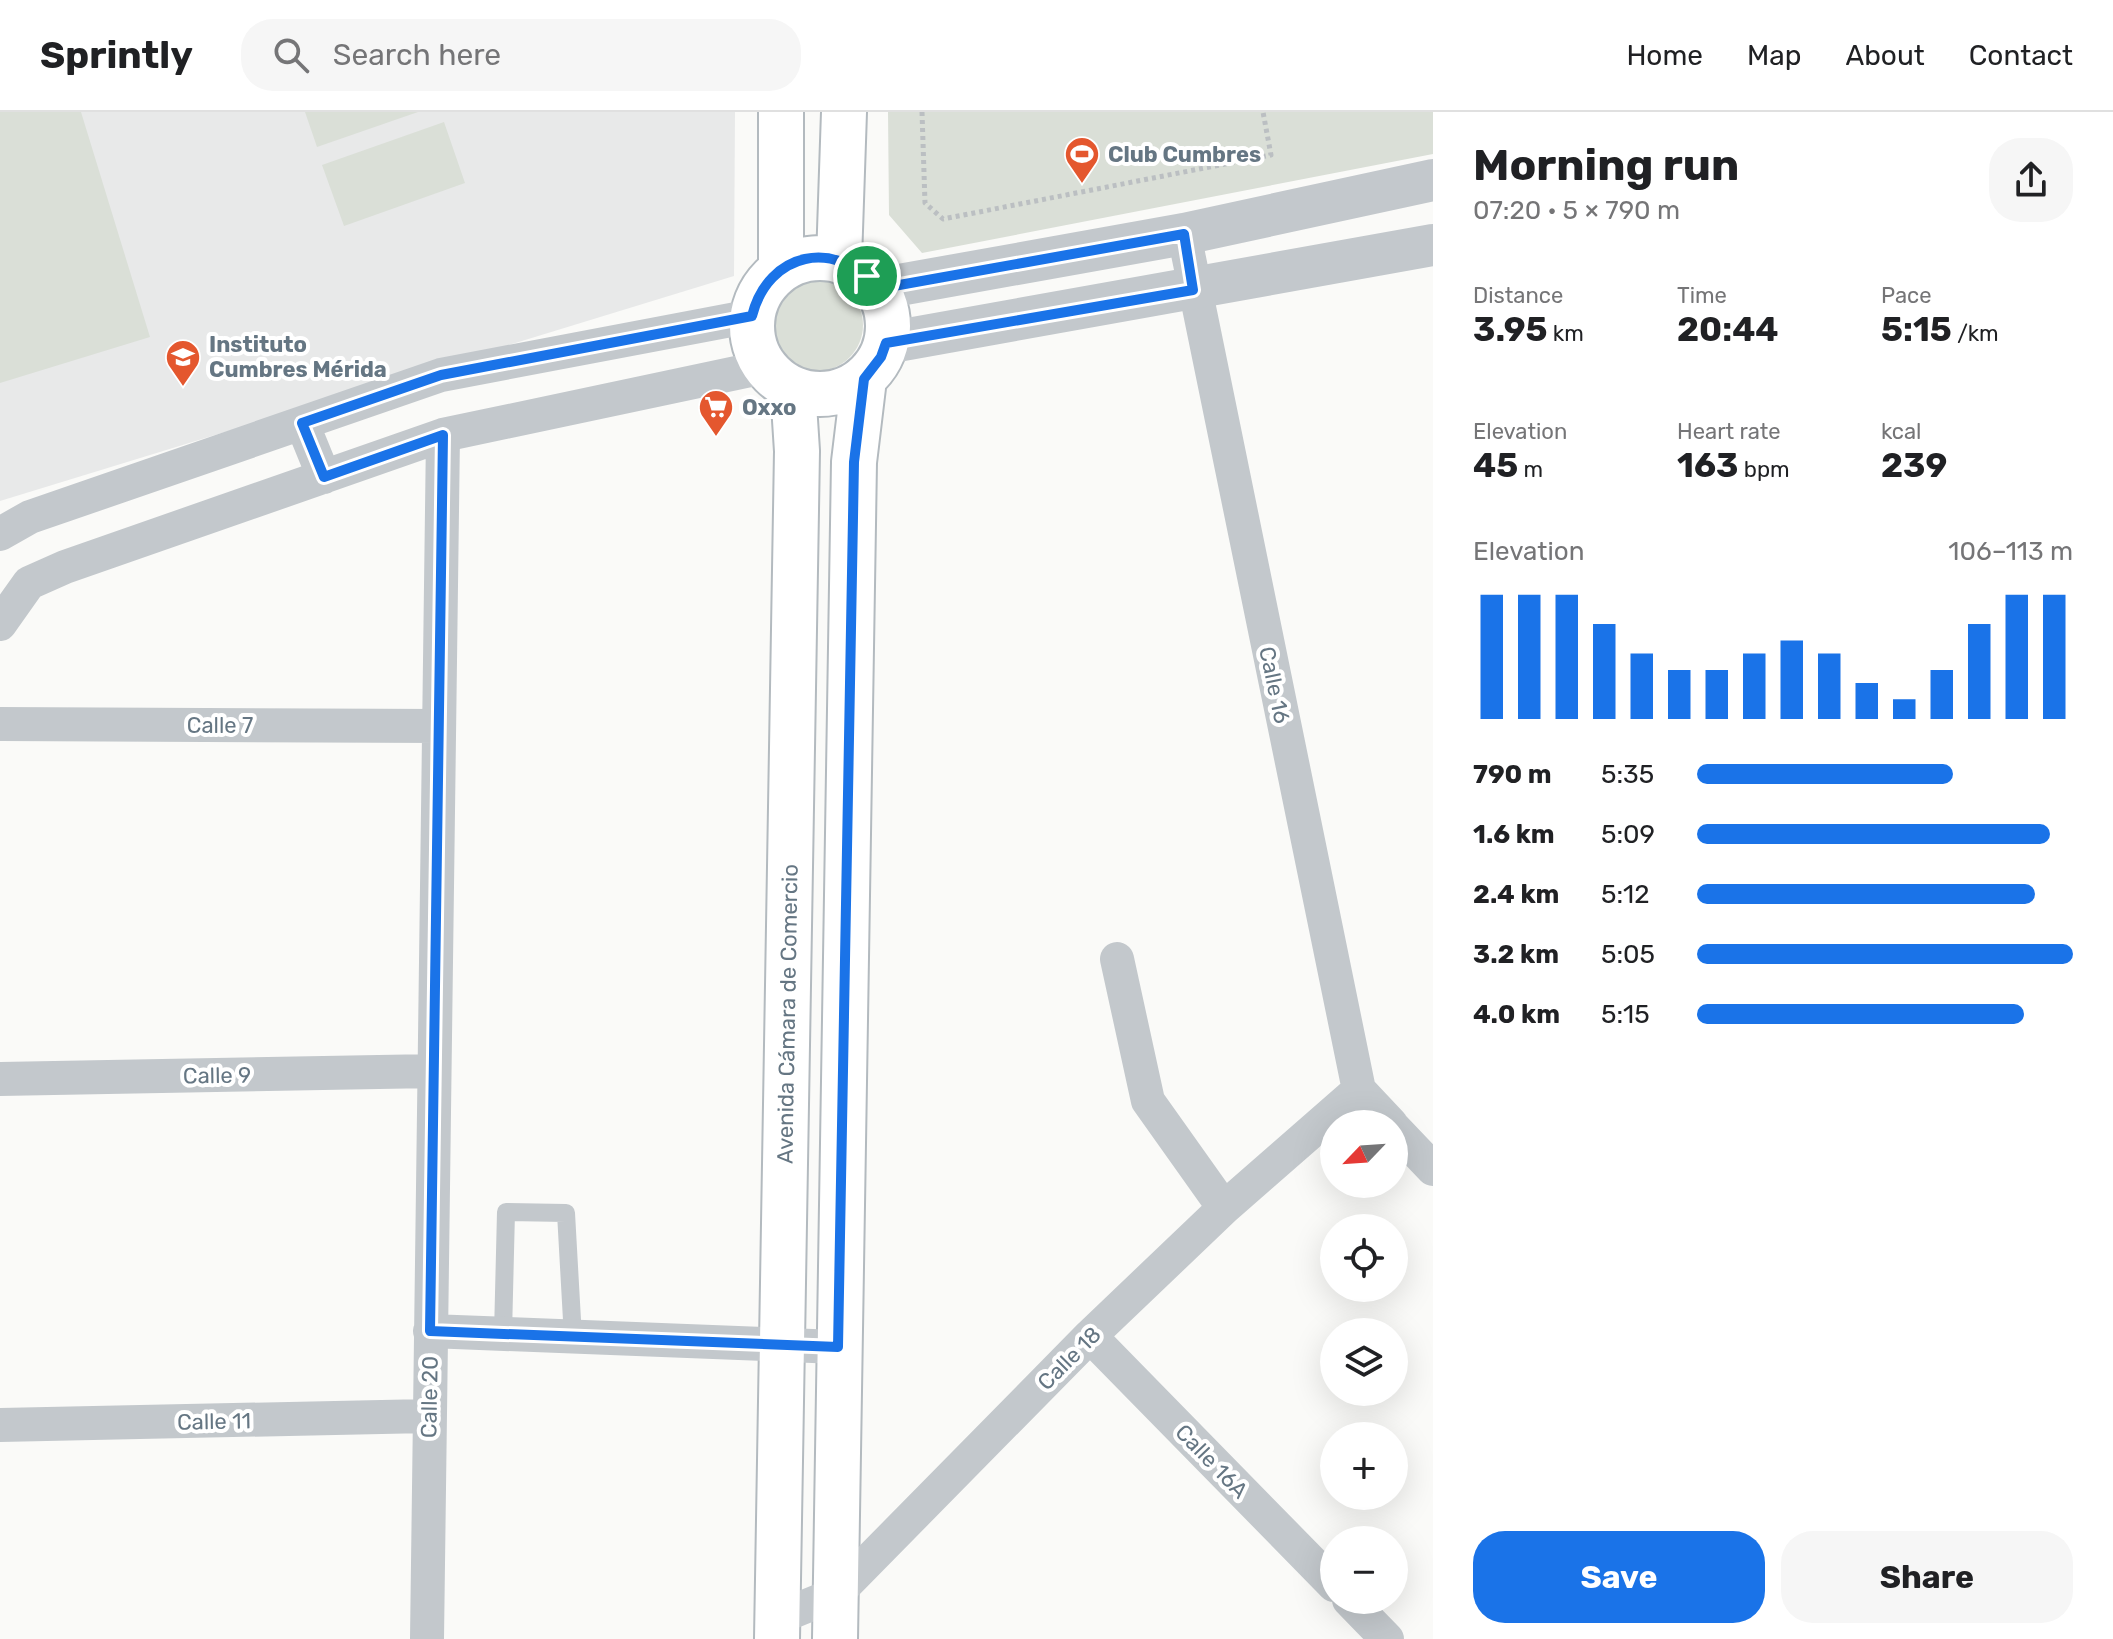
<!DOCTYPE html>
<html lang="en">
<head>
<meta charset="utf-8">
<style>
	:root { --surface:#fff; --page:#f6f6f6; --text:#202124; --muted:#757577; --line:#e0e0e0; --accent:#1a73e8 }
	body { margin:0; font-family:Rubik,sans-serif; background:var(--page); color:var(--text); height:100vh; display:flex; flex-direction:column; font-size:30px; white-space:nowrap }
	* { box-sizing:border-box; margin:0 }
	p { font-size:26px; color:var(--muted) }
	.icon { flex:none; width:44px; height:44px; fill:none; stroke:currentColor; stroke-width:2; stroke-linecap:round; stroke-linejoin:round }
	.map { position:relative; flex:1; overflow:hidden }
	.drawer { display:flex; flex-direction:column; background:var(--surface); width:680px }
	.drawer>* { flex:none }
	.needle { width:52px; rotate:245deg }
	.fabs { position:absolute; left:1320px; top:998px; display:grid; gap:16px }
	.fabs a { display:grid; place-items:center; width:88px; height:88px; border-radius:50%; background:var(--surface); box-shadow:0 8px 32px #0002; font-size:40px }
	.pin { position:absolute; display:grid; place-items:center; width:68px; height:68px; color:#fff; margin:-34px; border:4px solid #fff; border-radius:50%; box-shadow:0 2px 8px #0007 }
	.round { display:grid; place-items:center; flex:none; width:84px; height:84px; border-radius:32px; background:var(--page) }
	.head { display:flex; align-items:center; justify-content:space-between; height:136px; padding:0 40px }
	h1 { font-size:44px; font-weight:700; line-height:60px }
	.stats { display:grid; grid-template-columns:repeat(3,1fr); gap:12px; height:136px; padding:8px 40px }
	.stats div { display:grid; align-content:center }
	.stats b { font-size:34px; font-weight:700 }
	.stats small { font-size:22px; font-weight:400 }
	.stats p { font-size:22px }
	.chart { height:224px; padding:16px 40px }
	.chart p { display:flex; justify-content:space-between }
	.chart svg { width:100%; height:144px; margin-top:8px; stroke:var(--accent); stroke-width:6 }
	.cta { display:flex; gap:16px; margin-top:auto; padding:16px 40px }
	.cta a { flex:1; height:92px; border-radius:32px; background:var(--accent); color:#fff; font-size:32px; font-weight:700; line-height:92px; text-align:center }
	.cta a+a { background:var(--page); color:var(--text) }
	ul { padding:0 40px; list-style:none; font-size:26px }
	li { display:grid; grid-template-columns:128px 96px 1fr; align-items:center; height:60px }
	li i { height:20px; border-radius:10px; background:var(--accent) }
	header { display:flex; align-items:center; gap:48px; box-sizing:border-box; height:112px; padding:0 40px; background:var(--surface); border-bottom:2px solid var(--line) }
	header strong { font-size:38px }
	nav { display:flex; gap:44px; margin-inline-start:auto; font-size:28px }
	.search { width:560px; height:72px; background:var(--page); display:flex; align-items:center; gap:20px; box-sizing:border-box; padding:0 28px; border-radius:32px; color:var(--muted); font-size:30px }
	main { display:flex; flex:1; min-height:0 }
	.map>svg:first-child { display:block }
	.built { fill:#e8e9e9 }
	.green { fill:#dadfd7 }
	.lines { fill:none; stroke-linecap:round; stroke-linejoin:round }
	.secondary-casing { stroke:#b3babf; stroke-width:48 }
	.path { stroke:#bbbfc2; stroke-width:5; stroke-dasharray:4 4; stroke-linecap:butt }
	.service { stroke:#c3c8cc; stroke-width:18 }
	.minor { stroke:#c3c8cc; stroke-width:34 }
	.tertiary { stroke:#c3c8cc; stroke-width:42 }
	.secondary { stroke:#fff; stroke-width:44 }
	.route-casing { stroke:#fff; stroke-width:16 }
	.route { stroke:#1a73e8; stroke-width:10 }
	.labels { text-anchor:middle; stroke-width:8; stroke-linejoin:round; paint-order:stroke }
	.poi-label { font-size:22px; font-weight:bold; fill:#657683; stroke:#fff; text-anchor:start }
	.street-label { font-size:22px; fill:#657683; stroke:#fff }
</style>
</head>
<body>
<header>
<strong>Sprintly</strong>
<div class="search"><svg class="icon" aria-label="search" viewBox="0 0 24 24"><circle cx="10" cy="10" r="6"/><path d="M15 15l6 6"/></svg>Search here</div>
<nav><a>Home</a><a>Map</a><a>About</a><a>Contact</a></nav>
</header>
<main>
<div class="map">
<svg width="1433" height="1527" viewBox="0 0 1433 1527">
	<rect width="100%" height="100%" fill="#fafaf8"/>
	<path class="built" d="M 0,0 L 735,0 L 734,164 L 0,389 Z"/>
	<path class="green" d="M 0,0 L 81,0 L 150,225 L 0,271 Z
		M 305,0 L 418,0 L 317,35 Z
		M 888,0 L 1433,0 L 1433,42 L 922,141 L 889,103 Z
		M 444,10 L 465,71 L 344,114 L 322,53 Z
		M771 213a46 46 0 1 1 92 0a46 46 0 1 1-92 0Z"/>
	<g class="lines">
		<g class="secondary-casing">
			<path id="secondary" d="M752 214a68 68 0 1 1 136 0a68 68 0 1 1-136 0Z
				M 839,148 L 844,0
				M 781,157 L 781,0
				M 777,1527 L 797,339 L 793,277
				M 835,1527 L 854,350 L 864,267"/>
		</g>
		<path class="path" d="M 922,0 L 925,91 L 943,107 L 1271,43 L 1263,0"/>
		<path class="service" d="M 503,1222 L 506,1100 L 566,1101 L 573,1226"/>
		<path class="minor" d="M 1184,122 L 1359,978 L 1391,1012
			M 302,311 L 324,365
			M 0,422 L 30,405 L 441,263 L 752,204
			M 0,512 L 29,471 L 65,455 L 443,323 L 765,255
			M 0,612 L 439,614
			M 1117,847 L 1148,989 L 1224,1096
			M 0,967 L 434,959
			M 1394,1016 L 1433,1057
			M 430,1219 L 838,1235
			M 1090,1224 L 1334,1473
			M 0,1313 L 428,1304
			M 1349,1488 L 1387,1527
			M 777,1506 L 836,1482 L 1090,1224 L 1224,1096 L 1359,978
			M 427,1527 L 443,323"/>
		<path class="tertiary" d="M 877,177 L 1184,122 L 1433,68
			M 886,231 L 1433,133"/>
		<use href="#secondary" class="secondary"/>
	</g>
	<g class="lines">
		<g class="route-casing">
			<path id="route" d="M 1184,122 L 1193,178 L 886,231 L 881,245 L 864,267 L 854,350 L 838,1235 L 430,1219 L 443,323 L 324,365 L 302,311 L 441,263 L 752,204 C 768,140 836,125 877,177 Z"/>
		</g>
		<use href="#route" class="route"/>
	</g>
	<defs>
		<g id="stadium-pin" transform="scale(1.8)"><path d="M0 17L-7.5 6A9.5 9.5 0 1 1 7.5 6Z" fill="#e4572e" stroke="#fff"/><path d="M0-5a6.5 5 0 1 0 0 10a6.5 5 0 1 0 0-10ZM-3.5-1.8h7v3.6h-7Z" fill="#fff"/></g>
		<g id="school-pin" transform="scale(1.8)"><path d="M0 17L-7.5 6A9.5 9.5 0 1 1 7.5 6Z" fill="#e4572e" stroke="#fff"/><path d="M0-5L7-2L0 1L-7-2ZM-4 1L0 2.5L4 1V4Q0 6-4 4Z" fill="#fff"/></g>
		<g id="supermarket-pin" transform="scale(1.8)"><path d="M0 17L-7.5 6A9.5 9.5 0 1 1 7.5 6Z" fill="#e4572e" stroke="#fff"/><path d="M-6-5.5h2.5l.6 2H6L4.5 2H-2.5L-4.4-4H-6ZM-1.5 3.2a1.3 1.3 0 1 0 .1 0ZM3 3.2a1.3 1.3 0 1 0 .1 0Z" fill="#fff"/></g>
	</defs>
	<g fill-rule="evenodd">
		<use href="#stadium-pin" x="1082" y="42"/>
		<use href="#school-pin" x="183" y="245"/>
		<use href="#supermarket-pin" x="716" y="295"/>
	</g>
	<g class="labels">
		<g class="poi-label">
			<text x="1108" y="50">Club Cumbres</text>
			<text x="209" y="240">Instituto<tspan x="209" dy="25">Cumbres Mérida</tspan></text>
			<text x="742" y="303">Oxxo</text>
		</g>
		<g class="street-label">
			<text transform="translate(1275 573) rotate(78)" y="8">Calle 16</text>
			<text x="220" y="621">Calle 7</text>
			<text transform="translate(787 902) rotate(-89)" y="8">Avenida Cámara de Comercio</text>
			<text transform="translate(217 963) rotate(-1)" y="8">Calle 9</text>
			<text transform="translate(1069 1246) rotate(-45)" y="8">Calle 18</text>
			<text transform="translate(429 1285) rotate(-89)" y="8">Calle 20</text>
			<text transform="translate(214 1309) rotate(-1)" y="8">Calle 11</text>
			<text transform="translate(1212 1349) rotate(46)" y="8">Calle 16A</text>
		</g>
	</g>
</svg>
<div class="fabs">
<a><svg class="needle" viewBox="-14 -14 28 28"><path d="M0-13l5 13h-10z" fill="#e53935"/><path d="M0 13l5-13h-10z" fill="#757577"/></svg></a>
<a><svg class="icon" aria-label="locate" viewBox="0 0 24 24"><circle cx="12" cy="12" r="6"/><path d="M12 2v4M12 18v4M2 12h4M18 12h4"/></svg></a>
<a><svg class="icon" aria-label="layers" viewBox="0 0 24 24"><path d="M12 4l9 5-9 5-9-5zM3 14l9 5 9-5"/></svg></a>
<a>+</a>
<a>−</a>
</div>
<div class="pin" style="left:867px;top:164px;background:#1e9e55"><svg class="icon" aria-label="arrive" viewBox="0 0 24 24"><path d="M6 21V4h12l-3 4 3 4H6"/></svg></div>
</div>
<section class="drawer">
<div class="head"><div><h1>Morning run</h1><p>07:20 · 5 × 790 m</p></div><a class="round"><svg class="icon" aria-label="share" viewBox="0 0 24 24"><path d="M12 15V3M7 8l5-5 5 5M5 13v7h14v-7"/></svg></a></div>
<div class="stats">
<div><p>Distance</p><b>3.95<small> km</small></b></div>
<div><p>Time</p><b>20:44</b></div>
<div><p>Pace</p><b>5:15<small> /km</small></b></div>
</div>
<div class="stats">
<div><p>Elevation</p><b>45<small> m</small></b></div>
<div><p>Heart rate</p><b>163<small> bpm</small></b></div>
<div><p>kcal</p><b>239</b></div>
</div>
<div class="chart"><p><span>Elevation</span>106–113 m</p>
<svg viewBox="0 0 160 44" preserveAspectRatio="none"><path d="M5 44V6M15 44V6M25 44V6M35 44V15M45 44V24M55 44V29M65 44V29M75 44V24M85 44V20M95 44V24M105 44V33M115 44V38M125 44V29M135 44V15M145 44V6M155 44V6"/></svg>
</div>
<ul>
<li><b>790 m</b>5:35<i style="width:68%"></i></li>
<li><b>1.6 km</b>5:09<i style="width:94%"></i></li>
<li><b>2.4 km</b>5:12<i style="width:90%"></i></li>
<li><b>3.2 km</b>5:05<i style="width:100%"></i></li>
<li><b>4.0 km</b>5:15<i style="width:87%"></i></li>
</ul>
<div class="cta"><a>Save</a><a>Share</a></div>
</section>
</main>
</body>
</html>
